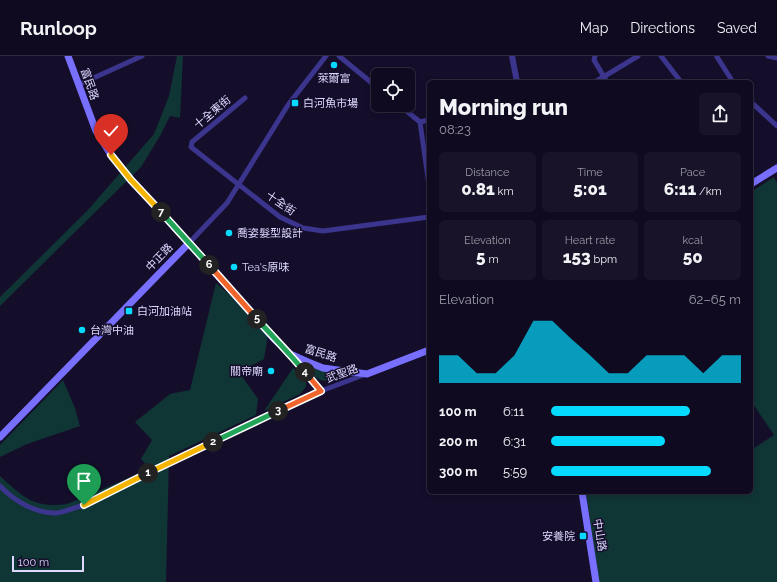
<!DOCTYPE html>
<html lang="en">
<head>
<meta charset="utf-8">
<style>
	:root { --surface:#0f0a20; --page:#181329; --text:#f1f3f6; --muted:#9b9aa5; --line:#2f2b3e; --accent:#04daff }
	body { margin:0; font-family:Raleway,"Noto Sans TC",sans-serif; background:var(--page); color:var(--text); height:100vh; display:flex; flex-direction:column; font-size:15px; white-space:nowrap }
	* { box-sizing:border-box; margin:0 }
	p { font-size:13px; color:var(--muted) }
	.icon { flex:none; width:22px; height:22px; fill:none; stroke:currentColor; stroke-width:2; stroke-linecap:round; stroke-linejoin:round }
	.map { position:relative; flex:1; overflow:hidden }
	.sheet { position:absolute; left:427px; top:24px; width:326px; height:414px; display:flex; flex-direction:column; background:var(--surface); border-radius:6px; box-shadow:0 2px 6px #0003,0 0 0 1px var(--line) }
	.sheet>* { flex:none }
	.tools { position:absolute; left:371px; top:12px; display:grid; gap:8px }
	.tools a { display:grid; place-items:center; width:44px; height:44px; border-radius:6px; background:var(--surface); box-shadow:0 2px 6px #0003,0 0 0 1px var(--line); font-size:20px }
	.scale { position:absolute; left:12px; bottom:10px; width:72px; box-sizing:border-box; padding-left:4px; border:2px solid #ded8ff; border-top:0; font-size:11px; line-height:14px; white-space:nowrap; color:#ded8ff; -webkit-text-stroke:3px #140e2b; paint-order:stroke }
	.pin { position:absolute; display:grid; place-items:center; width:34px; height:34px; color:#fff; margin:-41px -17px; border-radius:50% 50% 50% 0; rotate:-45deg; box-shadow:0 0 4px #0007 }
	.pin .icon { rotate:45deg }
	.km { position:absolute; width:20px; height:20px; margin:-10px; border-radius:50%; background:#222; color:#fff; font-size:11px; line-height:20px; text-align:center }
	.round { display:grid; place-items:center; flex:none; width:42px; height:42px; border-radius:6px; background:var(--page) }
	.overview { display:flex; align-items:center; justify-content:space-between; height:68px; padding:0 12px }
	h1 { font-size:22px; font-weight:800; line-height:30px }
	.metrics { display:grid; grid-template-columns:repeat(3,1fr); gap:6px; height:68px; padding:4px 12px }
	.metrics div { display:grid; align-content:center; border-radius:6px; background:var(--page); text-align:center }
	.metrics b { font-size:17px; font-weight:800 }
	.metrics small { font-size:11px; font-weight:400 }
	.metrics p { font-size:11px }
	.chart { height:112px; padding:8px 12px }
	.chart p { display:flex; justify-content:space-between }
	.chart svg { width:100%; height:72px; margin-top:4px; fill:var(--accent); opacity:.7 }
	ul { padding:0 12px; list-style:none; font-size:13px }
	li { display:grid; grid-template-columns:64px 48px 1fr; align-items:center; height:30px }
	li i { height:10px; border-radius:5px; background:var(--accent) }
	header { display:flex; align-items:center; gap:24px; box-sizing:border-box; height:56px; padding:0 20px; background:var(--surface); border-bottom:1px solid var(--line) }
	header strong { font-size:19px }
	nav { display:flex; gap:22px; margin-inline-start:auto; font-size:14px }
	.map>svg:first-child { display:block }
	.green { fill:#103535 }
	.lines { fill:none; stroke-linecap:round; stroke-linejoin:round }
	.minor { stroke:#3c358e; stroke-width:5 }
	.tertiary { stroke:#3c358e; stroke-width:6 }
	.secondary { stroke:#796fff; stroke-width:7 }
	.split-1-casing { stroke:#fff; stroke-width:8 }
	.split-2-casing { stroke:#fff; stroke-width:8 }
	.split-3-casing { stroke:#fff; stroke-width:8 }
	.split-4-casing { stroke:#fff; stroke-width:8 }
	.split-5-casing { stroke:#fff; stroke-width:8 }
	.split-6-casing { stroke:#fff; stroke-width:8 }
	.split-7-casing { stroke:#fff; stroke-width:8 }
	.split-8-casing { stroke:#fff; stroke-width:8 }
	.split-1 { stroke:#f5b400; stroke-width:5 }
	.split-2 { stroke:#f5b400; stroke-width:5 }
	.split-3 { stroke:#22a559; stroke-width:5 }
	.split-4 { stroke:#f0652b; stroke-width:5 }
	.split-5 { stroke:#22a559; stroke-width:5 }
	.split-6 { stroke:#f0652b; stroke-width:5 }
	.split-7 { stroke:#22a559; stroke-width:5 }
	.split-8 { stroke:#f5b400; stroke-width:5 }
	.poi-dot { fill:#04daff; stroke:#140e2b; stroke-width:1.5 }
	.labels { text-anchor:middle; stroke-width:3; stroke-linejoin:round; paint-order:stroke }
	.poi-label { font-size:11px; fill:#ded8ff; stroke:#140e2b; text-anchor:start }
	.street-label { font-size:11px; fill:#ded8ff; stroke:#140e2b }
</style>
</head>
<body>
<header>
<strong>Runloop</strong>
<nav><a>Map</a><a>Directions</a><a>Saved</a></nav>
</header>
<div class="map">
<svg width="777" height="526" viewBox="0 0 777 526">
	<rect width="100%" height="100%" fill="#140e2b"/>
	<path class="green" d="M 177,0 L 183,0 L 180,62 L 170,60 L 160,80 L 141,111 L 0,250 L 0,241 L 87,155 L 154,78 L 169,40 Z
		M 774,121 L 777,127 L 777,526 L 599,526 L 586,436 L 751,436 L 751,394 L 774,379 L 751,345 L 751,136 Z
		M 216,227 L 250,256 L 268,279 L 264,303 L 239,316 L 258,343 L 256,359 L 169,400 L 166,526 L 0,526 L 0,420 C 22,440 34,453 67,448 L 150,413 L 141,403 L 152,384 L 135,366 L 170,338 L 190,334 Z
		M 309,310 L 336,318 L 335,323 C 322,327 316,324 308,313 Z
		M 293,312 L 306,325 L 306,331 L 300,338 L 264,355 Z
		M 63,324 L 75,352 L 80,370 L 27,388 L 0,401 L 0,389 Z"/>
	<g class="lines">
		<path class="minor" d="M 339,0 L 378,32
			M 595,0 L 594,4 L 607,26
			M 661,0 L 681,26
			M 768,0 L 777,2
			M 717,1 L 733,26
			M 595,26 L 638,0
			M 78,29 L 142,0
			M 245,42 L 192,86 L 191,91 L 280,161 L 303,172 L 323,175 L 429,161
			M 751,46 L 777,70
			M 399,49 L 420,66 L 429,64
			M 420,66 L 429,129
			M 189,187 L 227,147 L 288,49 L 326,0
			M 291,300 L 321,335
			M 0,430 C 13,444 33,456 53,457 C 61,458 76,451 84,449 L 321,335 L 366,318"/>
		<path class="tertiary" d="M 512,0 L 517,26"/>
		<path class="secondary" d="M 68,0 L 96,75 L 111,99 L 131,124 L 189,187 L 274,283 L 290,298 L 308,306 L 323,312 L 367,318 L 429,294
			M 751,128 L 777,112
			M 0,381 L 189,187
			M 582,436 L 596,526"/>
	</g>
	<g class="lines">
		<g class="split-1-casing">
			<path id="split-1" d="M 84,449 L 148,417"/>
		</g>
		<g class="split-2-casing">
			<path id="split-2" d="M 148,417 L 213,386"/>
		</g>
		<g class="split-3-casing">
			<path id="split-3" d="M 213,386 L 278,355"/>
		</g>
		<g class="split-4-casing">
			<path id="split-4" d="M 278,355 L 321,335 L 305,316"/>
		</g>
		<g class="split-5-casing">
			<path id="split-5" d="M 257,263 C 273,281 290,298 305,316"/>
		</g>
		<g class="split-6-casing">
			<path id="split-6" d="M 209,209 L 257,263"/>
		</g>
		<g class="split-7-casing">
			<path id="split-7" d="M 161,156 L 209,209"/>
		</g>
		<g class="split-8-casing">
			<path id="split-8" d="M 111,99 L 131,124 L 161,156"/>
		</g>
		<use href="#split-1" class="split-1"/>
		<use href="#split-2" class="split-2"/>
		<use href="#split-3" class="split-3"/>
		<use href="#split-4" class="split-4"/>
		<use href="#split-5" class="split-5"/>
		<use href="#split-6" class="split-6"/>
		<use href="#split-7" class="split-7"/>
		<use href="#split-8" class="split-8"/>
	</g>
	<g class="poi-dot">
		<circle cx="334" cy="9" r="4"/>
		<rect x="291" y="43" width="8" height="8" rx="2"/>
		<circle cx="229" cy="177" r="4"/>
		<circle cx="234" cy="211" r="4"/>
		<rect x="125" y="251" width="8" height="8" rx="2"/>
		<circle cx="82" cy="274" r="4"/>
		<circle cx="271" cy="315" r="4"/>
		<rect x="579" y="476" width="8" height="8" rx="2"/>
	</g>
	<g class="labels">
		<g class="poi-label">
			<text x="334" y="26" text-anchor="middle">萊爾富</text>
			<text x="303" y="51">白河魚市場</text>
			<text x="237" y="181">喬姿髮型設計</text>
			<text x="242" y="215">Tea's原味</text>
			<text x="137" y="259">白河加油站</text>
			<text x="90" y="278">台灣中油</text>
			<text x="263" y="319" text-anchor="end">關帝廟</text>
			<text x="575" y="484" text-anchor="end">安養院</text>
		</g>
		<g class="street-label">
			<text transform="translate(90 28) rotate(71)" y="4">富民路</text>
			<text transform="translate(212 56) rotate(-40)" y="4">十全東街</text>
			<text transform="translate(281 147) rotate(34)" y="4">十全街</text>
			<text transform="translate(159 201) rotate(-46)" y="4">中正路</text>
			<text transform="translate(321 297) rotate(18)" y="4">富民路</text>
			<text transform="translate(342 317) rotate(-20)" y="4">武聖路</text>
			<text transform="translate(600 479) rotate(81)" y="4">中山路</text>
		</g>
	</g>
</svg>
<div class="tools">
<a><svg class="icon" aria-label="locate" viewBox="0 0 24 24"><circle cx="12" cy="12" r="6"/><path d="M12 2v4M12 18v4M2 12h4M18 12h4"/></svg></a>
</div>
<div class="scale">100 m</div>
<div class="pin" style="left:84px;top:449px;background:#1e9e55"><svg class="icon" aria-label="arrive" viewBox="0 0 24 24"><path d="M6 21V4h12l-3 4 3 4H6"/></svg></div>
<div class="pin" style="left:111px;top:99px;background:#d93025"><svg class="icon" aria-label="check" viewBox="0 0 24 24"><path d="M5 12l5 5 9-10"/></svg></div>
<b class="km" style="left:148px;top:417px">1</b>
<b class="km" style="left:213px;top:386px">2</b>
<b class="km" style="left:278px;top:355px">3</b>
<b class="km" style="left:305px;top:316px">4</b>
<b class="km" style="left:257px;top:263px">5</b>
<b class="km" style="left:209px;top:209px">6</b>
<b class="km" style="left:161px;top:156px">7</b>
<section class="sheet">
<div class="overview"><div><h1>Morning run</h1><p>08:23</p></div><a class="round"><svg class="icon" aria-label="share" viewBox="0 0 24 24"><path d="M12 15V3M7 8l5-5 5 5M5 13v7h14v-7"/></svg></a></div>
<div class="metrics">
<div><p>Distance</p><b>0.81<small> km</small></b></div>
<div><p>Time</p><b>5:01</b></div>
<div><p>Pace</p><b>6:11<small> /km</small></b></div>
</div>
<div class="metrics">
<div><p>Elevation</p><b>5<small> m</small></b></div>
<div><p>Heart rate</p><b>153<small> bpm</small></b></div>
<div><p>kcal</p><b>50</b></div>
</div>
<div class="chart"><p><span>Elevation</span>62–65 m</p>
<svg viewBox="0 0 160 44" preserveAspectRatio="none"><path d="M0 44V27L10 27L20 38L30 38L40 27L50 6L60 6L70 17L80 27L90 38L100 38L110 27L120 27L130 27L140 38L150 27L160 27V44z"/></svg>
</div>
<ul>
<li><b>100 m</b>6:11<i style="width:73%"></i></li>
<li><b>200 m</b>6:31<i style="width:60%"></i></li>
<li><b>300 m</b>5:59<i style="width:84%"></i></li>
</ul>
</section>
</div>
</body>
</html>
